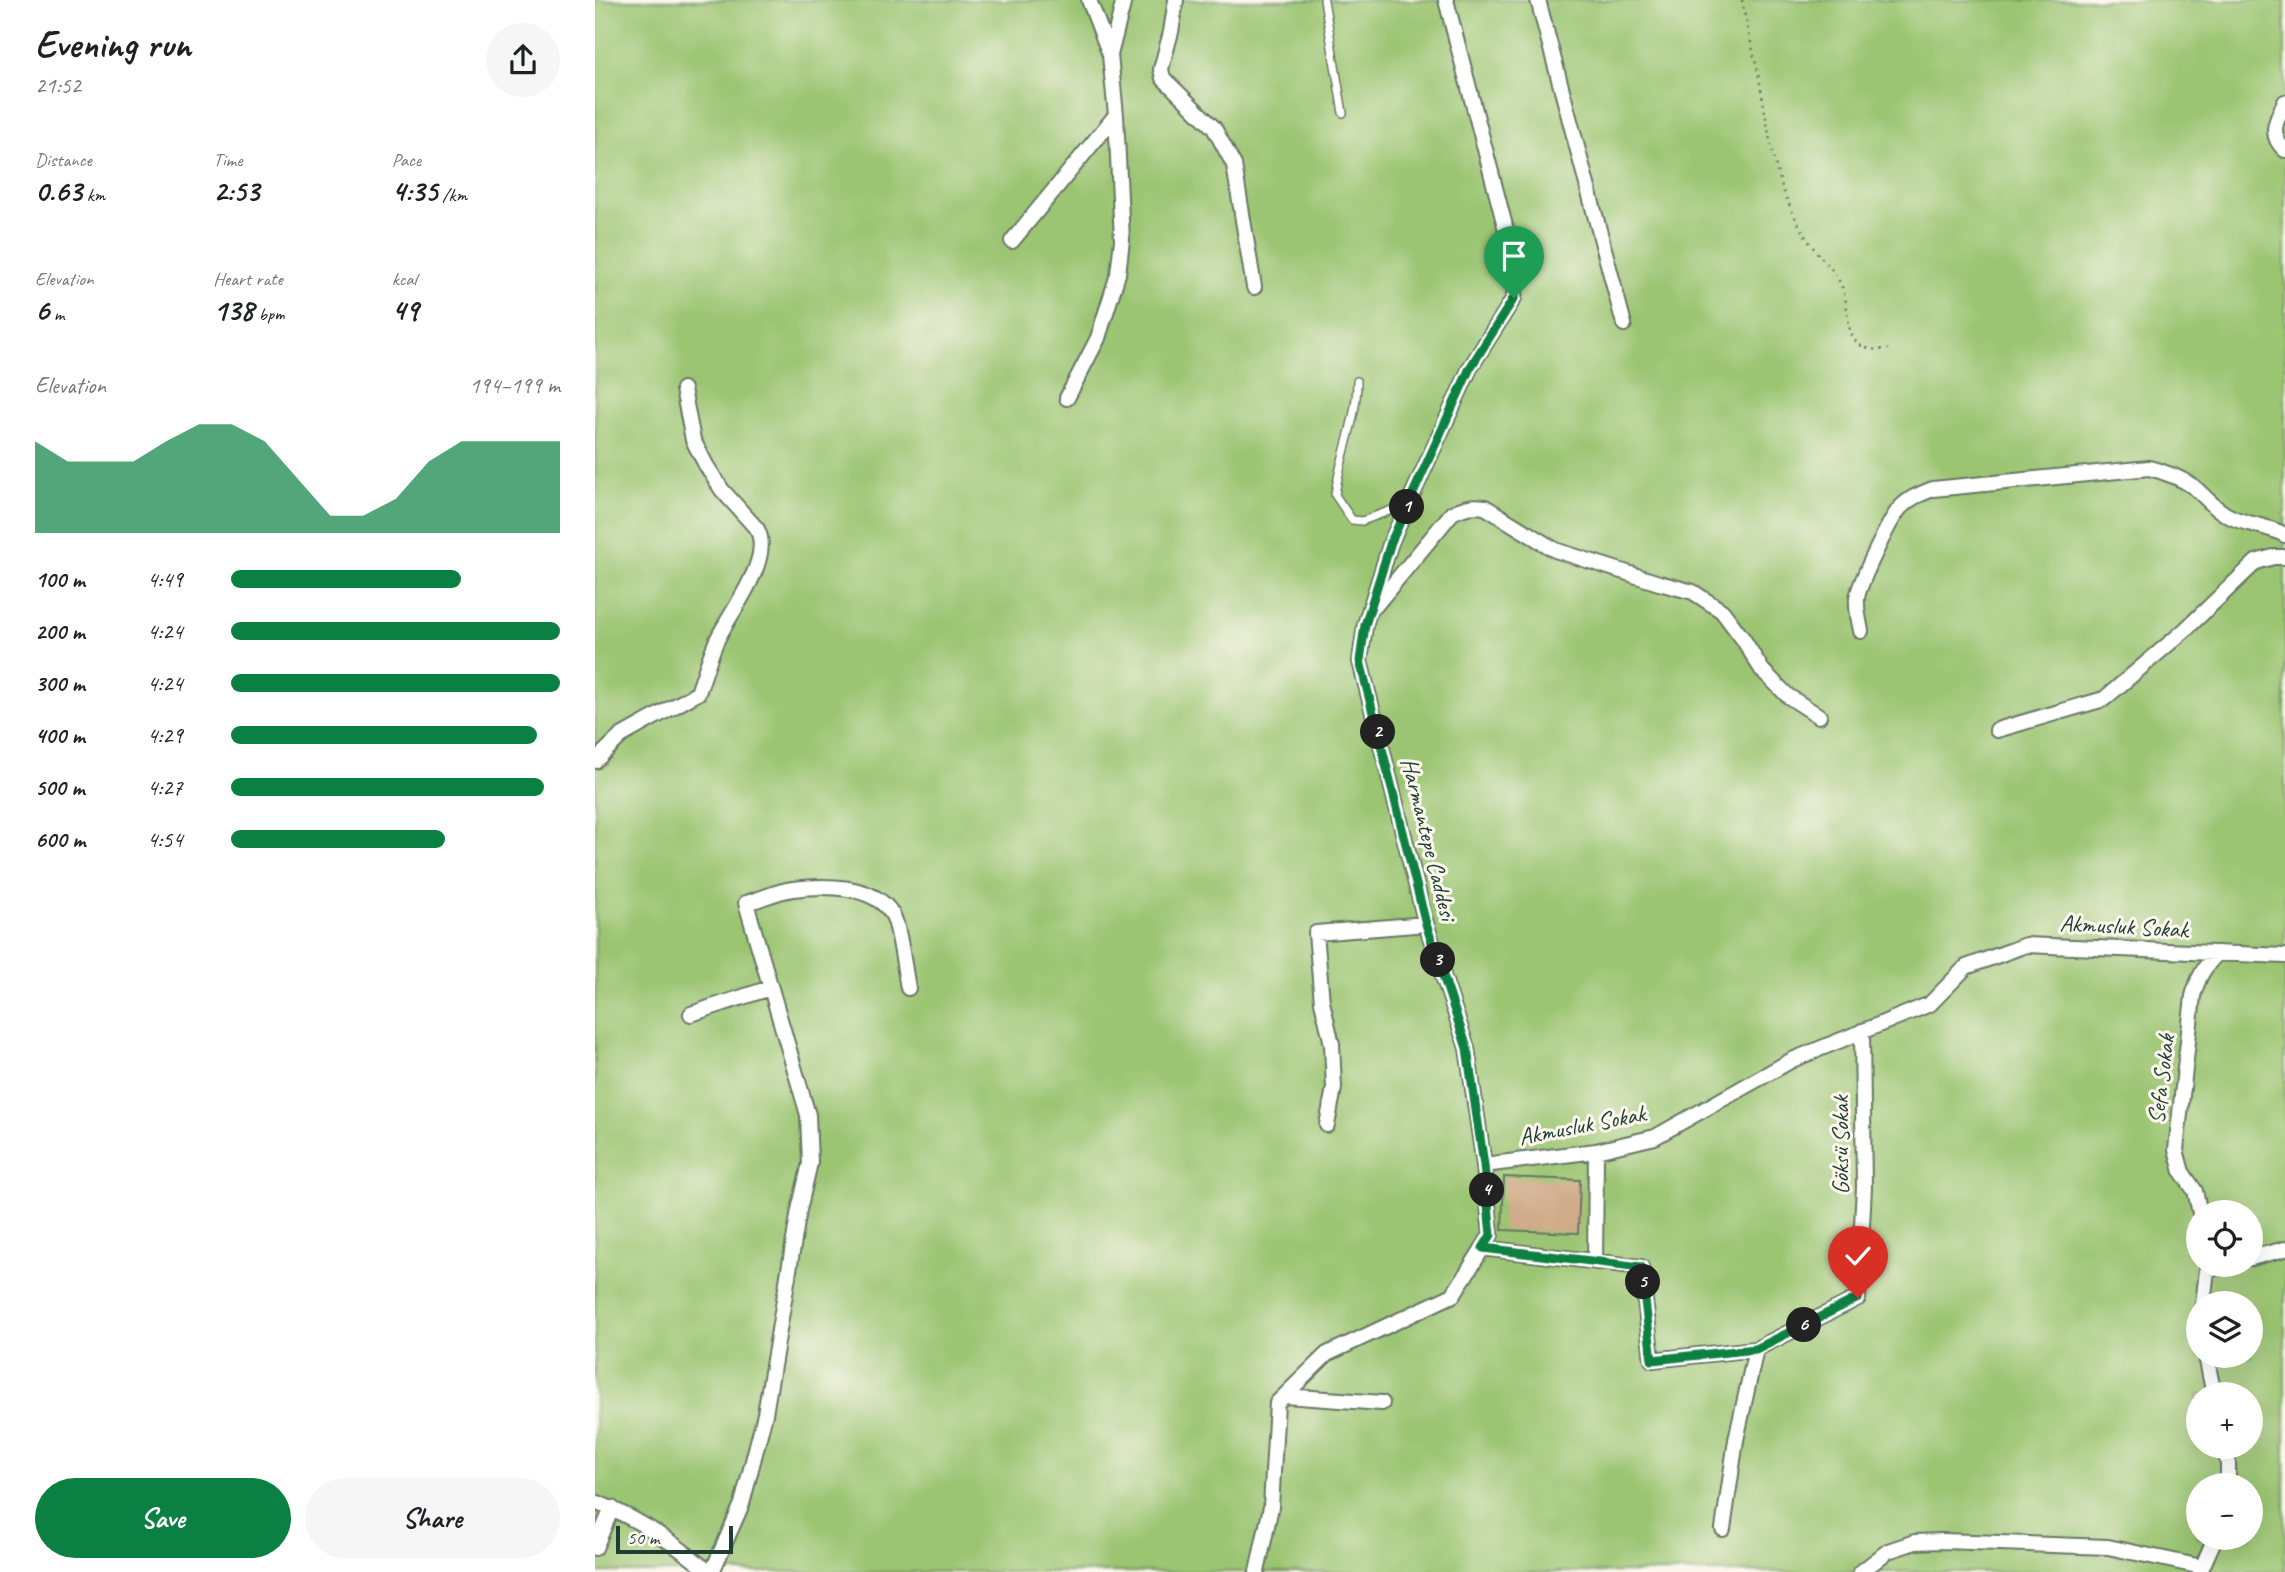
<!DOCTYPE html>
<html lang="en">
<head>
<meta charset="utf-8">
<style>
	:root { --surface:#fff; --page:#f6f6f6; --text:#202124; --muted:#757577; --accent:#0b8043 }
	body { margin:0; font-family:Caveat,sans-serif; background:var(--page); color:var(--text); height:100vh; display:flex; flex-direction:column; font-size:26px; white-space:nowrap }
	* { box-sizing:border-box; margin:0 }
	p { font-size:23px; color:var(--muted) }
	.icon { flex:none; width:38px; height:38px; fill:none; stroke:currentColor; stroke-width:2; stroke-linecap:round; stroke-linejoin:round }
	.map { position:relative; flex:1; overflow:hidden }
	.details { display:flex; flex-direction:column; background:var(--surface); width:595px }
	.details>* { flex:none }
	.fabs { position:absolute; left:1591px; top:1200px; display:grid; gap:14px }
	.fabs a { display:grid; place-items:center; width:77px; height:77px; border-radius:50%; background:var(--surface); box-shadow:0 7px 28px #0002; font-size:35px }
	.scale { position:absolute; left:21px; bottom:18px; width:117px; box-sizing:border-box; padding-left:7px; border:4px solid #1f3d34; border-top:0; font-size:19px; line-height:24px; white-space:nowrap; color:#1f3d34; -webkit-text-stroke:5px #fbf7ec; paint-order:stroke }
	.pin { position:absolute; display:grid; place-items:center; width:60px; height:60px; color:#fff; margin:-72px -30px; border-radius:50% 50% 50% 0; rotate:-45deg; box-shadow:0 0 7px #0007 }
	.pin .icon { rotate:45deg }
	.km { position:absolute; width:35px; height:35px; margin:-18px; border-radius:50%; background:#222; color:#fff; font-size:19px; line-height:35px; text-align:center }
	.round { display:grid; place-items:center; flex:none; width:74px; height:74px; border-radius:37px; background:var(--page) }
	.overview { display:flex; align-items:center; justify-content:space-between; height:119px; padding:0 35px }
	h1 { font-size:38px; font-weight:600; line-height:52px }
	.stats { display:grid; grid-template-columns:repeat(3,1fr); gap:10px; height:119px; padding:7px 35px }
	.stats div { display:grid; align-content:center }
	.stats b { font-size:30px; font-weight:600 }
	.stats small { font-size:19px; font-weight:400 }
	.stats p { font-size:19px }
	.chart { height:196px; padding:14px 35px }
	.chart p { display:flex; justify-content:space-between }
	.chart svg { width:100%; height:126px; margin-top:7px; fill:var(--accent); opacity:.7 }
	.cta { display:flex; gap:14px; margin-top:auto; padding:14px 35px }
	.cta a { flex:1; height:80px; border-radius:42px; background:var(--accent); color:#fff; font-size:28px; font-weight:600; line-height:80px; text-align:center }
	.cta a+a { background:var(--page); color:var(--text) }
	ul { padding:0 35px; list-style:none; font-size:23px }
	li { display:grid; grid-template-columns:112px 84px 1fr; align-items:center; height:52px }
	li i { height:18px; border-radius:9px; background:var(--accent) }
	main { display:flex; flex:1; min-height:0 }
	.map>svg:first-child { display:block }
	.green { fill:#9bc572; stroke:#5d8153; stroke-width:2; fill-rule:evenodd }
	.building { fill:#d0ab89 }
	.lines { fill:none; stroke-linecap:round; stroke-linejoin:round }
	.lane-casing { stroke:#677765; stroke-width:10 }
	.street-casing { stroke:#677765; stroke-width:18 }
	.path { stroke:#677765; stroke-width:2.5; stroke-dasharray:2 5; stroke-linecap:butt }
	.lane { stroke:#fff; stroke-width:7 }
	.street { stroke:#fff; stroke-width:14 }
	.route-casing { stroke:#fff; stroke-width:14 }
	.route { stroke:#0b8043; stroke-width:9 }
	.labels { text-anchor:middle; stroke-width:6; stroke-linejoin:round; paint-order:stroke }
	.street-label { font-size:24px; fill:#1f3d34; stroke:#fbf7ec }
</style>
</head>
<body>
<main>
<section class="details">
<div class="overview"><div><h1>Evening run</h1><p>21:52</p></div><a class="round"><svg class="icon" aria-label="share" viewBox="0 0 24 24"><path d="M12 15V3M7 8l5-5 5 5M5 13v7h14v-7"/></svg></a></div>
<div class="stats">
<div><p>Distance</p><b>0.63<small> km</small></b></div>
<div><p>Time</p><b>2:53</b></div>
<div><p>Pace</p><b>4:35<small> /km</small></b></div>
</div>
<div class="stats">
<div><p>Elevation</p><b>6<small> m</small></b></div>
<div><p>Heart rate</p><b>138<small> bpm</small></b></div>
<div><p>kcal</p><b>49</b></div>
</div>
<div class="chart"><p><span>Elevation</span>194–199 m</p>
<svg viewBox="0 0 160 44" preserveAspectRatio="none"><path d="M0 44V12L10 19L20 19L30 19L40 12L50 6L60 6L70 12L80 25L90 38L100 38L110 32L120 19L130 12L140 12L150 12L160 12V44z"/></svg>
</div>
<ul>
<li><b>100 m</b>4:49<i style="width:70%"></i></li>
<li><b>200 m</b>4:24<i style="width:100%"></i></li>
<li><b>300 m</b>4:24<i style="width:100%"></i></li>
<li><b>400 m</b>4:29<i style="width:93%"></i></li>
<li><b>500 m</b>4:27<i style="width:95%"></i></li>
<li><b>600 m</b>4:54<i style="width:65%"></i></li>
</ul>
<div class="cta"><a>Save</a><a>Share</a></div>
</section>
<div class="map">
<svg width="1690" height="1572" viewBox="0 0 1690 1572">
	<rect width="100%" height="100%" fill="#fbf7ec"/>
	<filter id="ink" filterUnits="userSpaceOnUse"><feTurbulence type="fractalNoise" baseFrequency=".0143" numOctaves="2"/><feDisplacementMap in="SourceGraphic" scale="14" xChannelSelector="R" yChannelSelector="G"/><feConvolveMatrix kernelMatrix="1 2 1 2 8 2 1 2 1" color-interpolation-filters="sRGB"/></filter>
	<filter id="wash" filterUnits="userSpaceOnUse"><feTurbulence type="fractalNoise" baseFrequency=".00686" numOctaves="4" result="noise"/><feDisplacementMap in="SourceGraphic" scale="28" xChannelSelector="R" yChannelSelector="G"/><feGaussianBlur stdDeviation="1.57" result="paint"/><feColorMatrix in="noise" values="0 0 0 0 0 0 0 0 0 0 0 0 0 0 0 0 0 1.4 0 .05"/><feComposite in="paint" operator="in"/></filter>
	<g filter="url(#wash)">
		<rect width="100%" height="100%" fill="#ede2c1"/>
		<path class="green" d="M 0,0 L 1690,0 L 1690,1572 L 0,1572 ZM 1603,1213 L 1656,1213 L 1656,1265 L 1603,1265 ZM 1603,1304 L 1656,1304 L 1656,1356 L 1603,1356 ZM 1603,1395 L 1656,1395 L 1656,1447 L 1603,1447 ZM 1603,1486 L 1656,1486 L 1656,1538 L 1603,1538 Z"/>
		<g id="blocks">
			<path class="building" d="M 909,1177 L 985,1180 L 983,1233 L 907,1230 Z"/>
		</g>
	</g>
	<g filter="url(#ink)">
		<use href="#blocks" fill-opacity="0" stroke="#677765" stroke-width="2"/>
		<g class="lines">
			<g class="lane-casing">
				<path id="lane" d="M 729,0 L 748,113
					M 762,381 C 762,421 745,456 740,495 L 757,520 L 767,521 L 813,504"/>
			</g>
			<g class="street-casing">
				<path id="street" d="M 581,0 L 576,32 L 566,69 L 568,78 L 619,128 L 639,165 L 659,287
					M 851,0 L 921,268 L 919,298 L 875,368 L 796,542 L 770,625 L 765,661 L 831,924 L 872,1048 L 889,1165
					M 943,0 L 1029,324
					M 515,55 L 529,0
					M 1690,102 C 1681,120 1673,135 1690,150
					M 417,241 L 521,115
					M 472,398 L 503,338 L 523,274 L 527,240 L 521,115 L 515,55 L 494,0
					M 780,606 L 857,513 C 869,507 877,505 890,507 L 960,550 L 1064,583 L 1098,592 L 1127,611 L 1148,639 L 1167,670 L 1193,696 L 1224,716
					M 1266,631 C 1264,620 1261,610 1262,598 C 1264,584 1295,519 1305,508 C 1314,498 1325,494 1338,489 L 1554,468 C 1570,472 1585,477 1599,487 C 1612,498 1621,511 1638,518 C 1655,525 1673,526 1690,535
					M 1402,730 L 1509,699 L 1590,630 L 1661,562 L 1678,557 L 1690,557
					M 0,761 L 26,736 L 103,693 C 109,676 114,658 121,642 C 134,613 179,560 162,529 L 127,490 L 111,465 L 98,440 L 88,389
					M 96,1014 L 175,988
					M 732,1125 L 739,1088 L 737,1044 L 727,1002 L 721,933 L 831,924
					M 1605,1213 L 1600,1191 L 1587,1172 L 1581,1150 L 1598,996 C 1603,978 1609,966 1623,953
					M 888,1248 L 1046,1267 L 1057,1360 L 1161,1349
					M 1656,1258 L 1690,1249
					M 1000,1262 L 1001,1151
					M 1608,1304 L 1612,1270 L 1630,1265
					M 1611,1356 L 1619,1395
					M 690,1396 L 787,1403
					M 1630,1447 L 1633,1464 L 1633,1486
					M 0,1502 C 41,1517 81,1544 114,1572
					M 1128,1529 L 1141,1440 L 1161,1349 L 1263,1298 L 1269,1188 L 1267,1031
					M 0,1548 L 17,1508
					M 117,1572 L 147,1504 L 170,1414 L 204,1210 L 215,1163 L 213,1115 L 151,903 C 166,899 182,891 198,889 C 228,885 279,884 297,914 C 304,924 310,973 313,988
					M 662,1572 L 676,1507 L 682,1403 L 732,1354 L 858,1295 L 896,1235 L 889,1165 L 1001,1151 L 1060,1137 L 1197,1060 L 1335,1004 L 1371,967 L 1431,945 L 1690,956
					M 1266,1572 L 1293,1551 L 1320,1542 L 1348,1541 L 1513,1547 L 1607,1567
					M 1605,1572 L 1620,1538"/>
			</g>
			<path class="path" d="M 1147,0 C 1152,30 1161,59 1166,89 C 1174,132 1178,173 1198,213 C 1204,225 1211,239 1220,250 C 1227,259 1237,268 1243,279 C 1262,309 1238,355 1293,349"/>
			<use href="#lane" class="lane"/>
			<use href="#street" class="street"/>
		</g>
	</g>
	<g class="lines" filter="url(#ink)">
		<g class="route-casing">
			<path id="route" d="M 919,298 L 875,368 L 796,542 L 770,625 L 765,661 L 831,924 L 872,1048 L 889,1165 L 896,1235 L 888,1248 L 1046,1267 L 1057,1360 L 1161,1349 L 1263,1298"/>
		</g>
		<use href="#route" class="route"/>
	</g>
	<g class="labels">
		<g class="street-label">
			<text transform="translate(834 839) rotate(76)" y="8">Harmantepe Caddesi</text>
			<text transform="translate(1529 926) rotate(3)" y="8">Akmusluk Sokak</text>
			<text transform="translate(1566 1079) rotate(-83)" y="8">Sefa Sokak</text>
			<text transform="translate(987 1125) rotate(-11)" y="8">Akmusluk Sokak</text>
			<text transform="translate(1245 1145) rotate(-90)" y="8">Göksü Sokak</text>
		</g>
	</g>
</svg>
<div class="fabs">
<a><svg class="icon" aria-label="locate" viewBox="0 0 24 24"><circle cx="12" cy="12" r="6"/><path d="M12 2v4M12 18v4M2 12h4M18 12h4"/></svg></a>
<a><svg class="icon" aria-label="layers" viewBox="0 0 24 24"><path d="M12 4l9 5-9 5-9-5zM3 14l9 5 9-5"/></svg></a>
<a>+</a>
<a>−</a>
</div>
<div class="scale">50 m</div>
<div class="pin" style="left:919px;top:298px;background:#1e9e55"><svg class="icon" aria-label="arrive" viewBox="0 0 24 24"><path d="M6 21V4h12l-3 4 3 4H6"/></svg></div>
<div class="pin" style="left:1263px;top:1298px;background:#d93025"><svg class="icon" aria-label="check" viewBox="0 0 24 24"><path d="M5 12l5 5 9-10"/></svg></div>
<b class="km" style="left:812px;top:507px">1</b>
<b class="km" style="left:783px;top:732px">2</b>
<b class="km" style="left:843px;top:960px">3</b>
<b class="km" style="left:892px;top:1190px">4</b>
<b class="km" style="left:1048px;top:1282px">5</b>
<b class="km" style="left:1209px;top:1325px">6</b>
</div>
</main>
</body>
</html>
